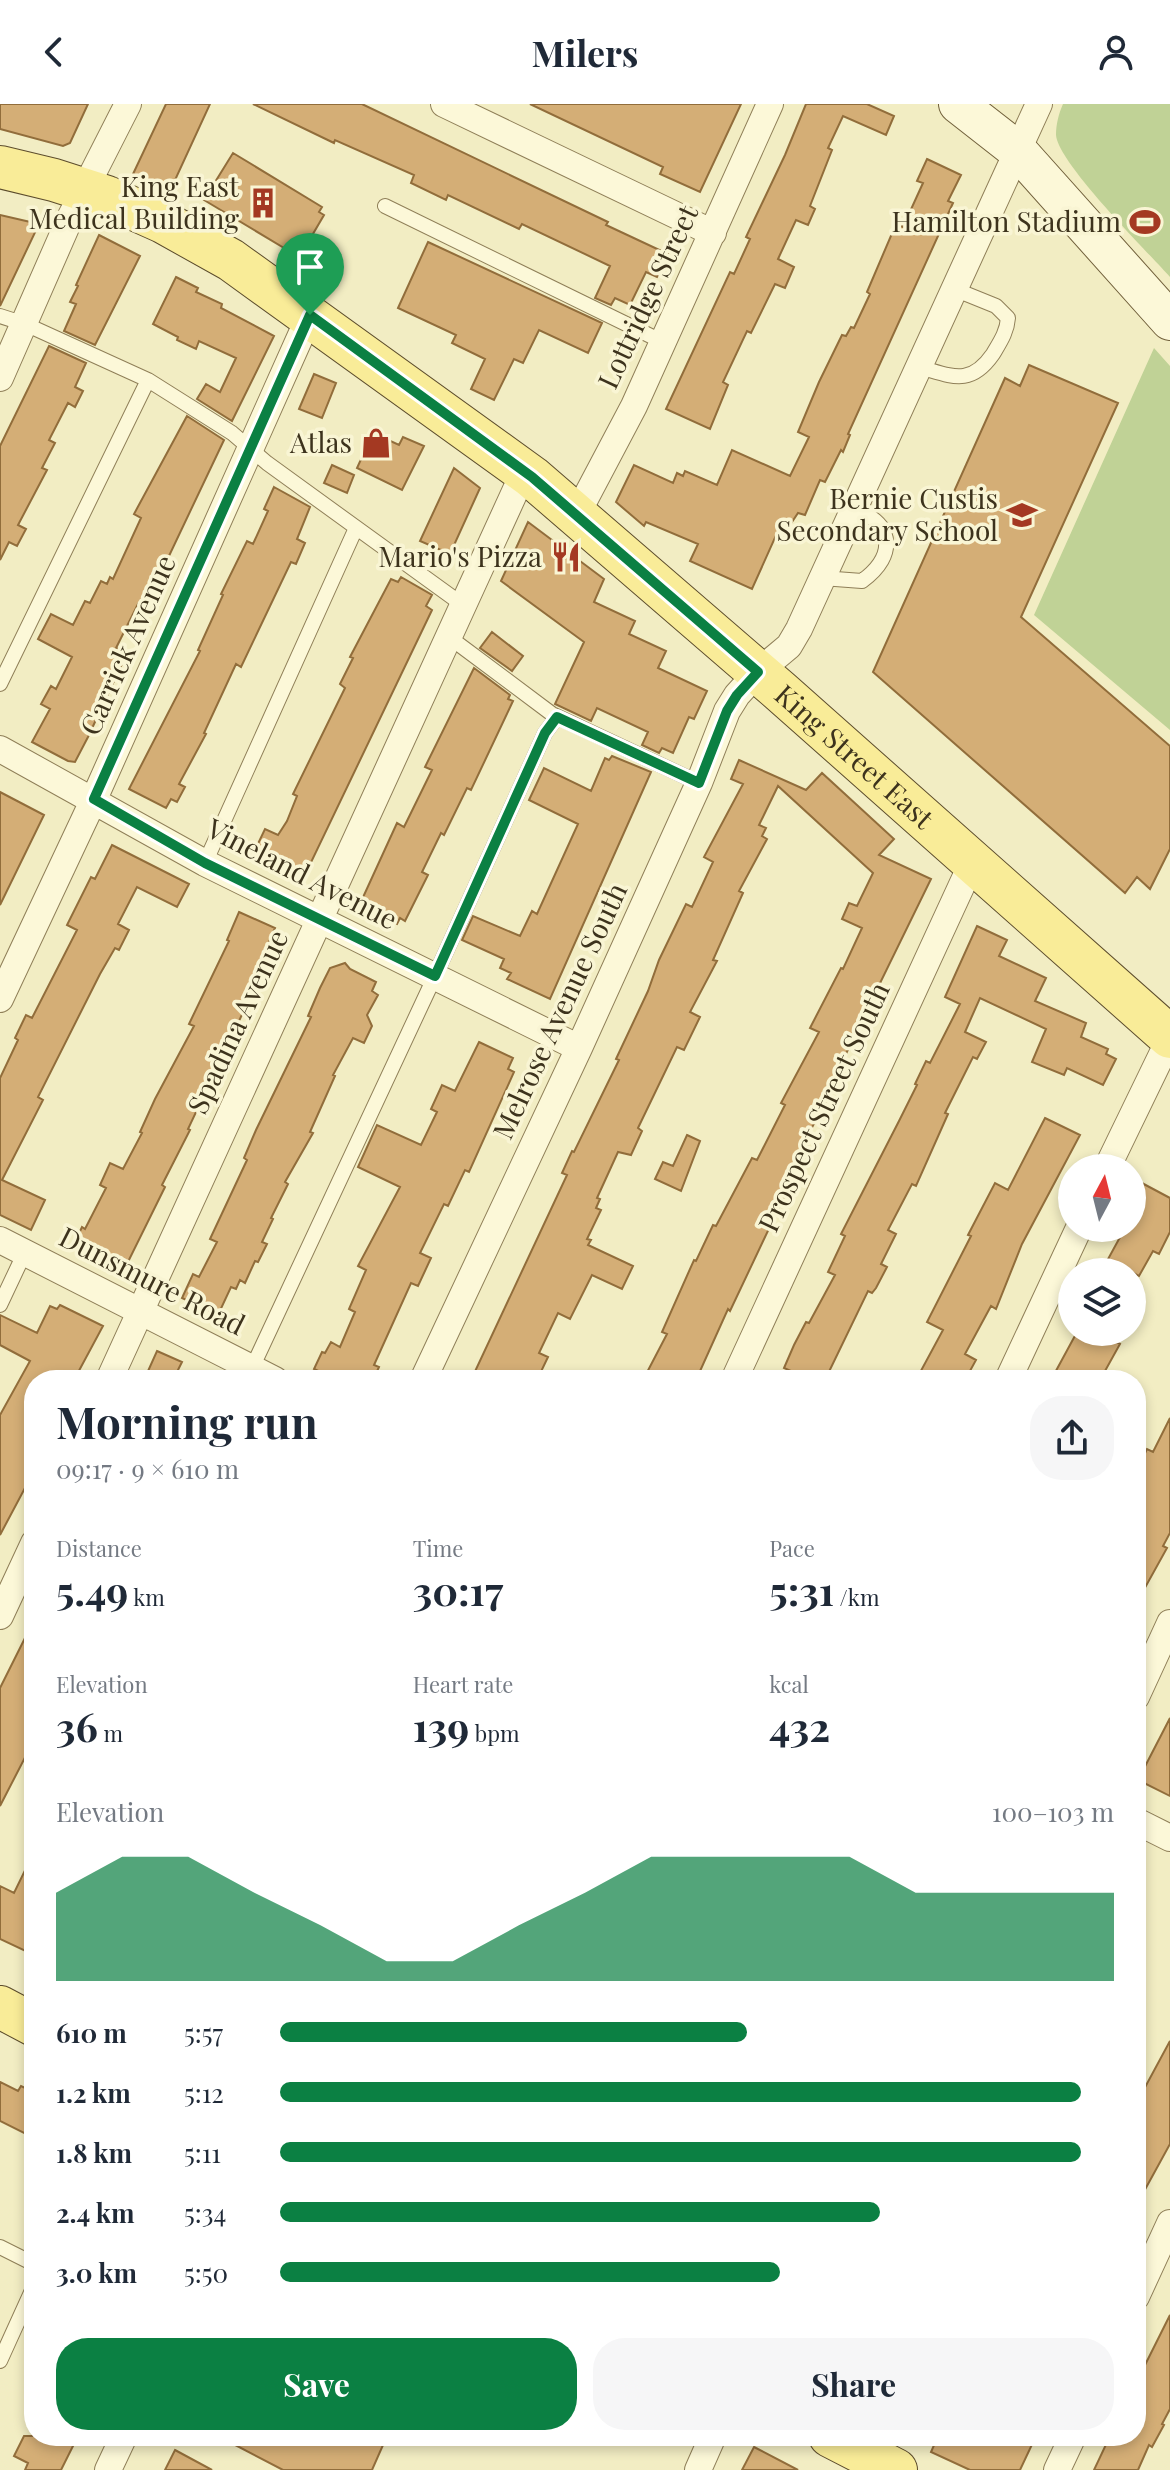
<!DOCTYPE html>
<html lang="en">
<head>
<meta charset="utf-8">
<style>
	:root { --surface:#fff; --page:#f6f6f7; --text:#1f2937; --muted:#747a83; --accent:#0b8043 }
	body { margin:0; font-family:"Playfair Display",serif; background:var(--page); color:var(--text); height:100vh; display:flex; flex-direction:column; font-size:30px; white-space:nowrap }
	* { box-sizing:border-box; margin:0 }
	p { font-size:26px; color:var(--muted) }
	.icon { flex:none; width:44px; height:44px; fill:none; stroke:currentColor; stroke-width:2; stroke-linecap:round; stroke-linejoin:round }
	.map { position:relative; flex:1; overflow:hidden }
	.panel { position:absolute; left:24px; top:1266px; width:1122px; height:1076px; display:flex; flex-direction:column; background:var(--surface); border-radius:32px; box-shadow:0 4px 12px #0003 }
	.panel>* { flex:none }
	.needle { width:52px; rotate:7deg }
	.controls { position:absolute; left:1058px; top:1050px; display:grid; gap:16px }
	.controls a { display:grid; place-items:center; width:88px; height:88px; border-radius:50%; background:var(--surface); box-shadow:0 4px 12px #0003; font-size:40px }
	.pin { position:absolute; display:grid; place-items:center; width:68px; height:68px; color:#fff; margin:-82px -34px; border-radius:50% 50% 50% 0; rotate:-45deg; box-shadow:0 0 8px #0007 }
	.pin .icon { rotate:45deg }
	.round { display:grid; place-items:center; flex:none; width:84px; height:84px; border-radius:32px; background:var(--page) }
	.summary { display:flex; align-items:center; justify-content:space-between; height:136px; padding:0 32px }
	h1 { font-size:44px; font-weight:700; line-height:60px }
	.metrics { display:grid; grid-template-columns:repeat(3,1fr); gap:12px; height:136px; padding:8px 32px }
	.metrics div { display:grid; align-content:center }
	.metrics b { font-size:40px; font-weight:700 }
	.metrics small { font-size:22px; font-weight:400 }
	.metrics p { font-size:22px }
	.chart { height:224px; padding:16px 32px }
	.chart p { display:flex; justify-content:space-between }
	.chart svg { width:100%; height:144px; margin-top:8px; fill:var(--accent); opacity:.7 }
	.action { display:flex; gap:16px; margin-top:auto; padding:16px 32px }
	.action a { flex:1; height:92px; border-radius:32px; background:var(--accent); color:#fff; font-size:32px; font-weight:700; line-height:92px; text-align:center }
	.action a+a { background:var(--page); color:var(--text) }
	ul { padding:0 32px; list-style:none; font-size:26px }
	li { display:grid; grid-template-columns:128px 96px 1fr; align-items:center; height:60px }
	li i { height:20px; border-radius:10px; background:var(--accent) }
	header { display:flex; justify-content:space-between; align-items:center; height:104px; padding:0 32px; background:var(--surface); font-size:36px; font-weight:700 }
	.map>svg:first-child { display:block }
	.green { fill:#c0d296 }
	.building { fill:#d4ae76; stroke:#916d3b; stroke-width:2 }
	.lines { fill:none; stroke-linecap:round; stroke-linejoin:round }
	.service-casing { stroke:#8f7f58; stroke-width:16 }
	.minor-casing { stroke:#8f7f58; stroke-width:28 }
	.secondary-casing { stroke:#71603b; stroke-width:40 }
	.primary-casing { stroke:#5c4c2c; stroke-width:44 }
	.service { stroke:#fcf8d8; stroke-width:14 }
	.minor { stroke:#fcf8d8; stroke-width:26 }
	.secondary { stroke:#fcf8d8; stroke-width:38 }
	.primary { stroke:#f9ec98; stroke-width:42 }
	.route-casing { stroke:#fff; stroke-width:16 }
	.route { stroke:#0b8043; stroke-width:10 }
	.labels { text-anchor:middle; stroke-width:7; stroke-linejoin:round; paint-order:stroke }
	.poi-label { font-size:28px; fill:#3d331d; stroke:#f9f5d4; text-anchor:end }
	.street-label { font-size:28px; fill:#3d331d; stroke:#f9f5d4 }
</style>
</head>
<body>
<header><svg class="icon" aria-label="back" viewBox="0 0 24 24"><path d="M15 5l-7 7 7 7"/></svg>Milers<svg class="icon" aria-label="person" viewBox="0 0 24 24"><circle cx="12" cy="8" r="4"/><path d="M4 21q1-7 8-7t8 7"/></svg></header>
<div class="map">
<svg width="1170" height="2366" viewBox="0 0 1170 2366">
	<rect width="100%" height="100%" fill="#f2edc3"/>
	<path class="green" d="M 1063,0 L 1170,0 L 1170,173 C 1147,147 1058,59 1056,31 C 1056,20 1059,9 1063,0 Z
		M 1154,244 L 1170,262 L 1170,626 L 1034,511 Z"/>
	<path class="building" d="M 0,0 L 88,0 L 70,39 L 63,42 L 0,25 Z
		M 166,0 L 210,0 L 170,87 L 133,70 Z
		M 253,0 L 362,0 L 608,118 L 606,121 L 668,150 L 657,173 L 646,168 L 630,201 L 615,194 L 611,201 L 595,194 L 610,162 L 522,120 L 519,125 L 448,91 L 446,96 L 411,79 L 414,71 L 335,36 L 334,39 Z
		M 530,0 L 741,0 L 700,88 L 660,70 L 663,63 Z
		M 806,0 L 867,0 L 894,12 L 886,31 L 843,12 L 828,44 L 832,46 L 810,102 L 815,105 L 808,121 L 796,116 L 778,155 L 794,163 L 785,184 L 775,180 L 751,229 L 747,227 L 723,278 L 728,281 L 710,325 L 666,305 L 730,168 L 734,170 L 750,135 L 746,133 L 785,51 Z
		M 233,49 L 322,103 L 319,108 L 324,111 L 307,140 L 302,137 L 294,150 L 204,96 Z
		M 927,55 L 961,71 L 948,97 L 953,99 L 848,330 L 850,331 L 843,348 L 841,346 L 825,378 L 820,376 L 805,411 L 798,409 L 790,421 L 782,418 L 752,485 L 690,457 L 698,440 L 646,418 L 644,422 L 616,398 L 634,361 L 673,379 L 677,369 L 683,372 L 685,367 L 717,381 L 732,346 L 790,372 L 809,333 L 798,328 L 819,278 L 842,231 L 846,232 L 851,223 L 854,224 L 870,190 L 867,188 L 896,120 L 903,123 L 923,79 L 917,77 Z
		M 0,111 L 39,120 L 0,202 Z
		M 99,131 L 140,152 L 95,241 L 64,227 L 76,200 L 70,198 L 78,182 L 76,181 Z
		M 428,138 L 602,219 L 588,249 L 539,226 L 523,259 L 514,255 L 494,296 L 471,285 L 485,255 L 452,239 L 456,231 L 398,204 Z
		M 176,173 L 198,184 L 196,188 L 222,200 L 221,204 L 274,232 L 232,317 L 197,295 L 206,280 L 220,288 L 236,254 L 199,237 L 196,245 L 177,236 L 178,233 L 153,220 Z
		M 49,242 L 86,259 L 75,283 L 83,287 L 75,303 L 68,299 L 49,336 L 55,339 L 42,364 L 47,366 L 18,421 L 26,425 L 17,442 L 9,438 L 0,456 L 0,342 Z
		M 1029,261 L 1118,299 L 1021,513 L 1170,642 L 1170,745 L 1150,785 L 1137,773 L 1125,789 L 873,568 L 1005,274 L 1020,282 Z
		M 314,270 L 336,279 L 322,314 L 299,305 Z
		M 187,312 L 224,336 L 150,492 L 144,504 L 138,500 L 116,544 L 127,549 L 88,633 L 75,658 L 68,657 L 32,638 L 50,605 L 41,600 L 51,582 L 56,585 L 72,553 L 38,535 L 51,510 L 73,521 L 85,497 L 90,499 L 101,477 L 107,480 L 110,473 L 113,475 L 141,414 L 134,410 Z
		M 373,329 L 399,341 L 403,333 L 424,342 L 402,386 L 357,364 Z
		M 332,361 L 354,371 L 347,389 L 324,379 Z
		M 454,364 L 480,384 L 450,450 L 420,437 Z
		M 274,383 L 310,403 L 297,435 L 305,439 L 296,460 L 291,458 L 241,563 L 236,560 L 204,629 L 206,630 L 179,680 L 185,683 L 177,698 L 171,695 L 166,704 L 129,685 L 200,547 L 198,546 L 223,491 L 221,490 L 247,437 L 253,440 L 268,407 L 264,405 Z
		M 528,418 L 604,475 L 594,498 L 635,517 L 629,530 L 666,547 L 658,564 L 707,587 L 694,615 L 689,613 L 673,649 L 662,644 L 659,649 L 642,641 L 648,628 L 597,604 L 591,617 L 555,600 L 584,538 L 501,477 Z
		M 401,473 L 432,491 L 426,502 L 432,506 L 304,773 L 254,748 L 265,725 L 278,731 L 287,717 L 297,692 L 293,690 L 345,584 L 340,580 L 353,554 L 350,553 L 391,475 L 398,478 Z
		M 492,528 L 523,552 L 512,567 L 480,544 Z
		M 474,564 L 510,591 L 508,595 L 513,597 L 471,686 L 467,684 L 444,731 L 441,729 L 422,768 L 428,771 L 405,817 L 400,814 L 397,820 L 359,802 L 397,719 L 404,723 L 432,666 L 425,663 Z
		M 612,652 L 651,668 L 550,895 L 507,875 L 511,869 L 500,864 L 504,855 L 462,836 L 473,812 L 520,832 L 532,807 L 537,810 L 578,720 L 529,696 L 544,664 L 591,687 L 605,654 L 609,656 Z
		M 739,656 L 806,686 L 822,669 L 894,735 L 879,751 L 931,775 L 860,920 L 837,969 L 840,970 L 808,1031 L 812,1032 L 790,1075 L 792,1076 L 730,1207 L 728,1205 L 696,1276 L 643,1276 L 667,1230 L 662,1228 L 694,1156 L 696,1157 L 713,1121 L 716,1122 L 752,1054 L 757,1056 L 785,1001 L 781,999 L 819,928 L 810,924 L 841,864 L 843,865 L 862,824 L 842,815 L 849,799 L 857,802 L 873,769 L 778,682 L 759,721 L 766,724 L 762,732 L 767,735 L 739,787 L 743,789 L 713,856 L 717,857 L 690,908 L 700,913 L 684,946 L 677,943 L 638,1024 L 642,1027 L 631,1051 L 618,1048 L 597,1094 L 600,1095 L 596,1104 L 601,1106 L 587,1135 L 591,1136 L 588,1141 L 633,1162 L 622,1185 L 592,1171 L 570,1215 L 558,1209 L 539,1249 L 548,1253 L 537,1276 L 471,1276 L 567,1071 L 562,1069 L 572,1047 L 574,1048 L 619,956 L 616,955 L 648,887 L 659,856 L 686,800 L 692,803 L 713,758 L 704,753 L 743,680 L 731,675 Z
		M 0,688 L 44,711 L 0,801 Z
		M 112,741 L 189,780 L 177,803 L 137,783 L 118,820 L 129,826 L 119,846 L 115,844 L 100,870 L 38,993 L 43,996 L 2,1076 L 45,1096 L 31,1126 L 0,1111 L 0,974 L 18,936 L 15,934 L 26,911 L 32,914 L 77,826 L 67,821 L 91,773 L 95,775 Z
		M 239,808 L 275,824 L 259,861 L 264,864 L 188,1025 L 190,1026 L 162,1081 L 165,1083 L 122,1170 L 82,1150 L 84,1145 L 74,1140 L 82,1123 L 85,1125 L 106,1084 L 100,1081 L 110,1059 L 123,1065 L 142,1029 L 140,1028 L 155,995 L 194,922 L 189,920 L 229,837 L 227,836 Z
		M 977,822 L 1007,836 L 999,852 L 1046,874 L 1035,897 L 1086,919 L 1081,933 L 1108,945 L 1106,950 L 1116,955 L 1103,981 L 1067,964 L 1064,971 L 1032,958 L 1046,925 L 980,894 L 965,928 L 986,938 L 977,955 L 973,953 L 945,1009 L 948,1010 L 916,1082 L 912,1080 L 888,1126 L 896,1130 L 881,1160 L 887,1163 L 876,1184 L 872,1189 L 868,1187 L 825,1276 L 787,1276 L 791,1267 L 784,1264 L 794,1241 L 806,1218 L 809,1219 L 835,1171 L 828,1168 L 845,1132 L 841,1130 L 899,1017 L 917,981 L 915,980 L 926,957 L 930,959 L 960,900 L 945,893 Z
		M 345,859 L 350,865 L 376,878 L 372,887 L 378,891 L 367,911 L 372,922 L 364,939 L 353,934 L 333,971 L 335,972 L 310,1028 L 313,1029 L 285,1078 L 288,1080 L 271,1114 L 273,1115 L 262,1138 L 267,1140 L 258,1158 L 255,1157 L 245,1179 L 240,1176 L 236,1185 L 231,1183 L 218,1211 L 182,1194 L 193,1170 L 199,1173 L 217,1138 L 210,1135 L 247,1056 L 244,1054 L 256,1026 L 311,913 L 308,912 L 320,884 L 330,864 Z
		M 479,938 L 513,954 L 508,965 L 514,968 L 469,1068 L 465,1066 L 448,1102 L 444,1100 L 420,1149 L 431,1154 L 418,1182 L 411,1179 L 374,1261 L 379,1263 L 373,1276 L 338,1276 L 314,1265 L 322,1248 L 325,1249 L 331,1238 L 340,1243 L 355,1208 L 349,1205 L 366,1166 L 358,1162 L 400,1083 L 358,1063 L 377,1021 L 421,1041 L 437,1008 L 431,1005 L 442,981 L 455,987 Z
		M 1045,1014 L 1080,1031 L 1022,1140 L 996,1205 L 991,1202 L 965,1250 L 976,1256 L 965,1276 L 916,1276 L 943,1226 L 927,1218 L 971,1132 L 968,1131 L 995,1079 L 1008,1086 Z
		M 687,1031 L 700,1037 L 681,1087 L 655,1075 L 663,1058 L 673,1062 Z
		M 1140,1078 L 1170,1094 L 1170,1128 L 1159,1150 L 1153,1147 L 1139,1172 L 1132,1168 L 1101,1168 L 1125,1124 L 1132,1124 L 1132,1096 Z
		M 60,1201 L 103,1222 L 74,1276 L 34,1276 L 34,1367 L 0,1431 L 0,1311 L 30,1257 L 0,1241 L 0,1211 L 37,1229 L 50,1202 L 57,1205 Z
		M 1077,1228 L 1098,1228 L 1120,1240 L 1100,1276 L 1051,1276 Z
		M 157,1247 L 182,1258 L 173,1276 L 144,1276 Z
		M 1170,1314 L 1170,1429 L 1163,1442 L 1167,1444 L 1136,1500 L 1136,1368 L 1147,1345 L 1153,1348 Z
		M 34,1516 L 34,1636 L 0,1702 L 0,1584 Z
		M 1170,1614 L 1170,1692 L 1138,1676 Z
		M 34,1748 L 34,1851 L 0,1835 L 0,1782 L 14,1789 Z
		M 1170,1937 L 1170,2040 L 1136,2102 L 1136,2000 Z
		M 0,1978 L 18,1987 L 21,1982 L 34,1988 L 34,2034 L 0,2017 Z
		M 1170,2211 L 1170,2305 L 1162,2320 L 1164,2321 L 1152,2343 L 1149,2341 L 1138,2366 L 1094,2366 L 1110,2332 L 1136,2332 L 1136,2279 Z
		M 24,2332 L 78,2332 L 61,2366 L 25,2366 L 28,2359 L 14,2352 Z
		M 218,2332 L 387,2332 L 372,2366 L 283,2366 Z
		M 938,2332 L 1036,2332 L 1020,2366 L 970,2366 L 931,2348 Z
		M 754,2343 L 798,2366 L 742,2366 Z
		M 175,2346 L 212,2366 L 165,2366 Z"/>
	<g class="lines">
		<g class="service-casing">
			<path id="service" d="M 385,102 L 663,238
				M 0,212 L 25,220 L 148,276 L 232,329 L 267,359 L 463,501
				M 919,263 C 952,272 970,283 993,250 C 1000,238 1007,228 1008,214 L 996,202 L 954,185
				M 822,474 L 862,477 C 877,466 892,449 884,428 C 880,417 864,409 855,402
				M 449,533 L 552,610 L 699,679
				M 0,580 L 148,276
				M 205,759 L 356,424
				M 0,1201 L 25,1148
				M 252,1264 L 435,872 L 545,629 L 557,613
				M 0,2143 L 34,2160
				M 0,2257 L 34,2182"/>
		</g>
		<g class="minor-casing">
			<path id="minor" d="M 444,0 L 713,129
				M 0,274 L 71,112 L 128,0
				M 577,410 L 634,302 L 770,0
				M 0,645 L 205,759 L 579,944
				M 0,895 L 94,695 L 310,211
				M 1107,1064 L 1170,934
				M 0,1136 L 275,1276
				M 109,1276 L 524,368
				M 423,1276 L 579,944 L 699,679 L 727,607 L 737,591 L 758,568 L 789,542 L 799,525 L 1039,0
				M 734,1276 L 973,757
				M 1008,1276 L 1079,1124
				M 0,1512 L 34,1439
				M 1136,1593 L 1170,1519
				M 1136,1717 L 1170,1734
				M 1136,2193 L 1170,2119
				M 108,2366 L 124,2332
				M 698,2366 L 713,2332
				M 1057,2366 L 1073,2332"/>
		</g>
		<g class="secondary-casing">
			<path id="secondary" d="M 958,0 L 1018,47 L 1170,217"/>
		</g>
		<g class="primary-casing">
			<g id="primary">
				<path id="s1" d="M 0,63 L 54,76 L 107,93 L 163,118 L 231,156 L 532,373 L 780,587 L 1170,933"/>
				<path d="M 0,1903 L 34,1921"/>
				<path d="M 830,2332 L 896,2366"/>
			</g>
		</g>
		<use href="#service" class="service"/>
		<use href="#minor" class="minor"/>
		<use href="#secondary" class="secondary"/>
		<use href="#primary" class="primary"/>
	</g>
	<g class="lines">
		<g class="route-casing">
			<path id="route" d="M 310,211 L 532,373 L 758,568 L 737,591 L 727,607 L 699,679 L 557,613 L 545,629 L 435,872 L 205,759 L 94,695 Z"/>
		</g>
		<use href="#route" class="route"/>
	</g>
	<defs>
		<g id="building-bare" transform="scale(2.4)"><path d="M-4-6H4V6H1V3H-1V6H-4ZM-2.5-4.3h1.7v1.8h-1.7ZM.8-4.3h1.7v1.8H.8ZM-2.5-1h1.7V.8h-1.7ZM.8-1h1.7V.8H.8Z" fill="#a43922" stroke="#f9f5d4" stroke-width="2.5" paint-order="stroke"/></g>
		<g id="stadium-bare" transform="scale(2.4)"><path d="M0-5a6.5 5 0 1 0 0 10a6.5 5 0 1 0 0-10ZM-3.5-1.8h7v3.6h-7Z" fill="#a43922" stroke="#f9f5d4" stroke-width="2.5" paint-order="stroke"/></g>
		<g id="shop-bare" transform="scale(2.4)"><path d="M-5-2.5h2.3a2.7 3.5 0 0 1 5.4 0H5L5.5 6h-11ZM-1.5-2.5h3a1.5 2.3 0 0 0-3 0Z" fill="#a43922" stroke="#f9f5d4" stroke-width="2.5" paint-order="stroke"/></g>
		<g id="school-bare" transform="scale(2.4)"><path d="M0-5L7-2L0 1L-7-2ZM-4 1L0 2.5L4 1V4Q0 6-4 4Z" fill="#a43922" stroke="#f9f5d4" stroke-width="2.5" paint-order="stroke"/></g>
		<g id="restaurant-bare" transform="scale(2.4)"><path d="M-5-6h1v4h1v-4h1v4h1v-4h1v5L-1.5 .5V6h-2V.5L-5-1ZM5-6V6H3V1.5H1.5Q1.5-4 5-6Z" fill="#a43922" stroke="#f9f5d4" stroke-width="2.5" paint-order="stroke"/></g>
	</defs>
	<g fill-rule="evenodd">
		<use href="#building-bare" x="263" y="99"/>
		<use href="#stadium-bare" x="1145" y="118"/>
		<use href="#shop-bare" x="376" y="339"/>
		<use href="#school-bare" x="1022" y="411"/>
		<use href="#restaurant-bare" x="566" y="453"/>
	</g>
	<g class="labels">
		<g class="poi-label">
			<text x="239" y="93">King East<tspan x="239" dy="32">Medical Building</tspan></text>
			<text x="1121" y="128">Hamilton Stadium</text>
			<text x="352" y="349">Atlas</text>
			<text x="998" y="405">Bernie Custis<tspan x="998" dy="32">Secondary School</tspan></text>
			<text x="542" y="463">Mario's Pizza</text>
		</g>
		<g class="street-label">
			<text transform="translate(648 193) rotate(-65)" y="10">Lottridge Street</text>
			<text transform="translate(128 541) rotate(-66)" y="10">Carrick Avenue</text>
			<text dy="10" stroke="none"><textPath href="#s1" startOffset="1048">King Street East</textPath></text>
			<text transform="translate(302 770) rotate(27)" y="10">Vineland Avenue</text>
			<text transform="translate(560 907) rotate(-65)" y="10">Melrose Avenue South</text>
			<text transform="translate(238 918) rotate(-65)" y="10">Spadina Avenue</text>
			<text transform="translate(824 1003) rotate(-65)" y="10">Prospect Street South</text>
			<text transform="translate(152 1177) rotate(27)" y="10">Dunsmure Road</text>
		</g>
	</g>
</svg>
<div class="controls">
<a><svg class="needle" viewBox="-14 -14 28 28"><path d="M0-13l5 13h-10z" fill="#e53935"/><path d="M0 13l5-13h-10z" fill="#747a83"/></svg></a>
<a><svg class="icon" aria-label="layers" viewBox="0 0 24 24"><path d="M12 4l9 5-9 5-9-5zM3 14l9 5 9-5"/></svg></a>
</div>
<div class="pin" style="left:310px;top:211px;background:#1e9e55"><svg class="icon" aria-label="arrive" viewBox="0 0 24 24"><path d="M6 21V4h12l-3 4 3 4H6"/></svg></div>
<section class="panel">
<div class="summary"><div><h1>Morning run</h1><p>09:17 · 9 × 610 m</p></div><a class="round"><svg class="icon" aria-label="share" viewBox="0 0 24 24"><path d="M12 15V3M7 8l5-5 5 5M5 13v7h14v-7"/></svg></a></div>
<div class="metrics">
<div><p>Distance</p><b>5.49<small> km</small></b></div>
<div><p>Time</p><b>30:17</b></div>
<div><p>Pace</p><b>5:31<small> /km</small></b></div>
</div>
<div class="metrics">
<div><p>Elevation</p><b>36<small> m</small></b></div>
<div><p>Heart rate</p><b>139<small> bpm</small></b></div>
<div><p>kcal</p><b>432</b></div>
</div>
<div class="chart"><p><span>Elevation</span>100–103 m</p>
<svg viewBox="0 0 160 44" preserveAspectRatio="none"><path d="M0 44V17L10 6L20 6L30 17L40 27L50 38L60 38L70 27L80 17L90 6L100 6L110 6L120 6L130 17L140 17L150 17L160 17V44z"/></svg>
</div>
<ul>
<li><b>610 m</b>5:57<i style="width:56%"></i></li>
<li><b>1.2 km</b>5:12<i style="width:96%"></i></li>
<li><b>1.8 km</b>5:11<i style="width:96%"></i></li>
<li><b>2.4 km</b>5:34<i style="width:72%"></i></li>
<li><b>3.0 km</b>5:50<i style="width:60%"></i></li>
</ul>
<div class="action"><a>Save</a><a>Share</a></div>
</section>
</div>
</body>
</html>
